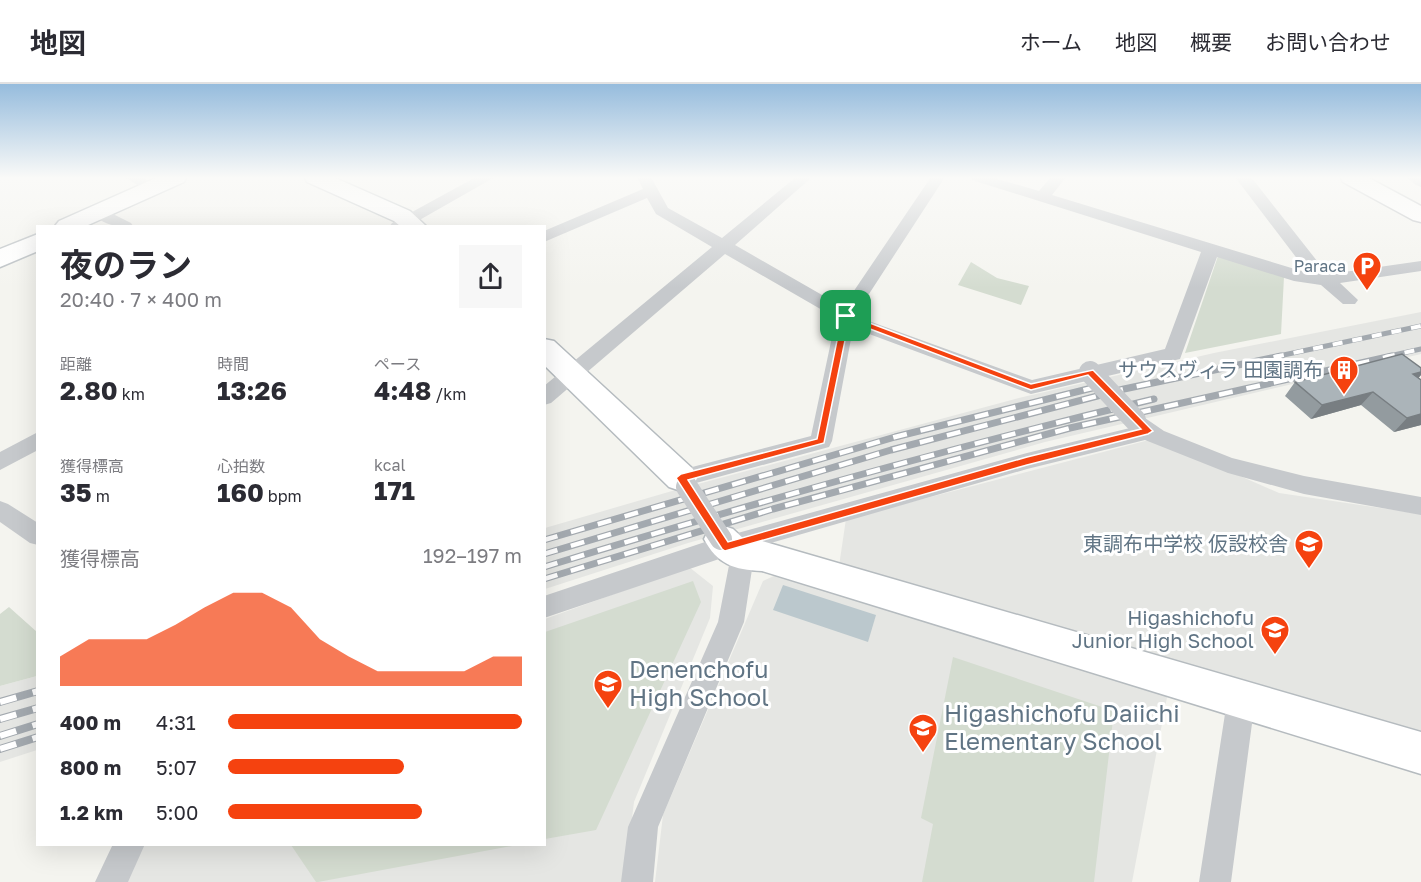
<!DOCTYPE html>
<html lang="ja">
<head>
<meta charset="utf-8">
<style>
	:root { --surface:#fff; --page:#f7f7f7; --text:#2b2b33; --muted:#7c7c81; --line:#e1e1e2; --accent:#f5420f }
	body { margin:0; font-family:"Golos Text","Noto Sans JP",sans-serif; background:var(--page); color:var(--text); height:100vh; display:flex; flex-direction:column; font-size:22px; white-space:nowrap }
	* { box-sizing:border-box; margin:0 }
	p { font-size:20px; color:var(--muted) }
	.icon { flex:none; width:33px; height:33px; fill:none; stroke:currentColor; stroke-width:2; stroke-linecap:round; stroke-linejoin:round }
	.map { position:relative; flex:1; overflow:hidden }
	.side { position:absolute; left:36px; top:141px; width:510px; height:621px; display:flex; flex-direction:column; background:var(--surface); border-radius:0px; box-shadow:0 6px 24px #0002 }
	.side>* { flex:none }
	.pin { position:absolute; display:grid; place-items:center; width:51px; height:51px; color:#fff; margin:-26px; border-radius:12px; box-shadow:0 3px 9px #0006 }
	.round { display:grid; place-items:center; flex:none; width:63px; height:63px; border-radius:0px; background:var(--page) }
	.overview { display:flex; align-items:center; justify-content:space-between; height:102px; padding:0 24px }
	h1 { font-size:33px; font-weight:700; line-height:45px }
	.metrics { display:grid; grid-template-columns:repeat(3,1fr); gap:9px; height:102px; padding:6px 24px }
	.metrics div { display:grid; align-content:center }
	.metrics b { font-size:26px; font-weight:700 }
	.metrics small { font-size:16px; font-weight:400 }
	.metrics p { font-size:16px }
	.chart { height:168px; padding:12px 24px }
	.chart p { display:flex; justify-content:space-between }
	.chart svg { width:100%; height:108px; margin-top:6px; fill:var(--accent); opacity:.7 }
	ul { padding:0 24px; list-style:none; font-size:20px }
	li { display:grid; grid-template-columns:96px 72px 1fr; align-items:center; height:45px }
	li i { height:15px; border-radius:8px; background:var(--accent) }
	header { display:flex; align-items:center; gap:36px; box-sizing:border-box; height:84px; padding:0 30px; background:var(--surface); border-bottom:2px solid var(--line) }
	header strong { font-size:28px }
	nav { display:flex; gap:33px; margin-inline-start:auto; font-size:21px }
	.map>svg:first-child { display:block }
	.built { fill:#e5e6e3 }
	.green { fill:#d4dcd0 }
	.water { fill:#bbc8cd }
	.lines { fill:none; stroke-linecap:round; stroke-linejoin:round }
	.secondary-casing { stroke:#b5bbbf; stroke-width:3 }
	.primary-casing { stroke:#b6babe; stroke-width:3 }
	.street { fill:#c6c9cc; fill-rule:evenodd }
	.secondary { fill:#fff; fill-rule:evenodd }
	.primary { fill:#fff; fill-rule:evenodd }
	.rail-far2-casing { stroke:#a3a9af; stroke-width:5 }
	.rail-far1-casing { stroke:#a3a9af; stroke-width:7 }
	.rail-casing { stroke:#a3a9af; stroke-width:8 }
	.rail-far2 { stroke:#fff; stroke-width:4; stroke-dasharray:10; stroke-linecap:butt }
	.rail-far1 { stroke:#fff; stroke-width:4.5; stroke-dasharray:14; stroke-linecap:butt }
	.rail { stroke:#fff; stroke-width:6; stroke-dasharray:17; stroke-linecap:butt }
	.street-bridge { stroke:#c6c9cc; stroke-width:22 }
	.wall { fill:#939b9f }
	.shaded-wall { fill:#787e82 }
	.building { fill:#abb4b9; stroke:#787e82; stroke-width:1.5 }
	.route { fill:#f5420f; stroke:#fff; stroke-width:1.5; fill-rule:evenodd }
	.labels { text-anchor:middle; stroke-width:6; stroke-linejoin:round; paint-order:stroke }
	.far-poi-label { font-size:16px; fill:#607484; stroke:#fff; text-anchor:end }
	.poi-label { font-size:20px; fill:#607484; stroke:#fff; text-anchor:end }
	.near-poi-label { font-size:24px; fill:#607484; stroke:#fff; text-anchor:start }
</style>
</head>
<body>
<header>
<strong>地図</strong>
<nav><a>ホーム</a><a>地図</a><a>概要</a><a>お問い合わせ</a></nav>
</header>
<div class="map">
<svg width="1421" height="798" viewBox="0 0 1421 798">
	<rect width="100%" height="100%" fill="#f4f4ef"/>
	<path class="built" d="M 1421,228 L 1421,270 L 1045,358 L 688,459 L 545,505 L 545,444 L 672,407 L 1023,313 L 1214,269 Z
		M 1149,356 L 1174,363 L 1279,409 L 1421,430 L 1421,660 L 839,482 L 846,435 Z
		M 689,483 L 713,502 L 710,534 L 634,718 L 624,798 L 125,798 L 143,761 L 544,760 L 545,535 Z
		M 778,490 L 1168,608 L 1132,798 L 655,798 L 663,731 L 763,497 Z
		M 37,592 L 37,666 L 0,678 L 0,602 Z"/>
	<path class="green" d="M 1218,172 L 1284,193 L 1281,250 L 1185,269 Z
		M 971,178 L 997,194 L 1029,202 L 1021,221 L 958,201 Z
		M 693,497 L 701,518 L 596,746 L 545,755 L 545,548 Z
		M 9,523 L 37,548 L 37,592 L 0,602 L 0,530 Z
		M 953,573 L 1114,627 L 1094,798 L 922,798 L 933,740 L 921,734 Z
		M 291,761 L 517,761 L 318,798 L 316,798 Z"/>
	<path class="water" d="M 783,501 L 876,531 L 868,558 L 773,526 Z"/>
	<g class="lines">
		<g class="secondary-casing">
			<path id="secondary" d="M 158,93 L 187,93 L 184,98 L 86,142 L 55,142 L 59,137 Z
				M 304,93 L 333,93 L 410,127 L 426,142 L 400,142 L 394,137 L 307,98 Z
				M 38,150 L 38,167 L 0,183 L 0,165 Z
				M 544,255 L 554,257 L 693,385 L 697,394 L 693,403 L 681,407 L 669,403 L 544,281 Z
				M 721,441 L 733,445 L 745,456 L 762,457 L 1421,648 L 1421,690 L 762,487 C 734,486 717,480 704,455 L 709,445 Z"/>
		</g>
		<g class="primary-casing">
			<path id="primary" d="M 1340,93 L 1367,93 L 1421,122 L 1421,138 L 1413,136 L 1343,98 Z"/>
		</g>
		<path class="street" d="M 124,93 L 142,93 L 159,104 L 151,109 Z
			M 476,93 L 495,93 L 409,142 L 390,142 L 392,139 Z
			M 637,93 L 651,93 L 668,124 L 722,154 L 796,93 L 812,93 L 735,161 L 843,223 L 931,93 L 945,93 L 856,230 L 866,236 L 1032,296 L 1165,265 L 1201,168 L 972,96 L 970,93 L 991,93 L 1039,107 L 1051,93 L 1066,93 L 1052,111 L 1308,189 L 1235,93 L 1251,93 L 1321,182 L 1330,190 L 1421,177 L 1421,187 L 1340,199 L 1358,216 L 1355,220 L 1343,220 L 1321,201 L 1294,197 L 1217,173 L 1180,275 L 1031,310 L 853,244 L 832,357 L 829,363 L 696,399 L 698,403 L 695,409 C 681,414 676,406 670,394 L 673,388 L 811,352 L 836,234 L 725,170 L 551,319 L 544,321 L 544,302 L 712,163 L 656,130 L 647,114 L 544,158 L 544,147 L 643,105 Z
			M 1406,93 L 1421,93 L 1421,103 L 1416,101 Z
			M 99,123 L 131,139 L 133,142 C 118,144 102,141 91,128 Z
			M 1138,331 L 1145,334 L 1164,347 L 1232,374 L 1304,392 L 1421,413 L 1421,431 L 1304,410 L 1228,389 L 1145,356 L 1027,385 L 750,465 L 754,472 L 744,538 L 658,743 L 653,798 L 621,798 L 628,743 L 718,538 L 731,471 L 544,534 L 544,512 L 705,458 L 1027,369 L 1130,344 L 1127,339 L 1131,334 Z
			M 38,348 L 38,366 L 0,386 L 0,368 Z
			M 0,417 L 8,420 L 38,439 L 38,461 L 30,459 L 0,438 Z
			M 1241,604 L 1251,608 L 1255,617 L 1231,798 L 1199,798 L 1227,617 L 1231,608 Z
			M 113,760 L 145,760 L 128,798 L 95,798 Z"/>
		<use href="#secondary" class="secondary"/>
		<use href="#primary" class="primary"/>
		<g class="rail-far2-casing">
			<path id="rail-far2" d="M 1274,273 L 1421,242
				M 1385,273 L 1421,265"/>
		</g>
		<g class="rail-far1-casing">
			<path id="rail-far1" d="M 544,456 L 895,353 L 1108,300
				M 544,470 L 891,366 L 1124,305 L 1281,272
				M 544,483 C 746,421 949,364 1154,315
				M 544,495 L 773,425 L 1070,344 L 1392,272"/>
		</g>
		<g class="rail-casing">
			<path id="rail" d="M 0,618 L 38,607
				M 0,635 L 38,624
				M 0,652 L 38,640
				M 0,665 L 38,653"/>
		</g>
		<use href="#rail-far2" class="rail-far2"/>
		<use href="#rail-far1" class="rail-far1"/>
		<use href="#rail" class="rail"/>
		<path class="street-bridge" d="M 1090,288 L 1135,336
			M 687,403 L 721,455"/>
	</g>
	<path class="wall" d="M 1421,284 L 1421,291 L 1418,294 L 1421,296 L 1421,341 L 1394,348 L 1361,321 L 1311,335 L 1285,312 L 1295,298 Z"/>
	<path class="shaded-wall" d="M 1421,288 L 1421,291 L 1412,301 L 1413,290 Z
		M 1373,308 L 1361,321 L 1311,335 L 1322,321 Z
		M 1421,330 L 1421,341 L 1394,348 L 1407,334 Z"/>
	<path class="building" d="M 1402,270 L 1421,284 L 1421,288 L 1413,290 L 1421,296 L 1421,330 L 1407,334 L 1373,308 L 1322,321 L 1295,298 Z"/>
	<linearGradient id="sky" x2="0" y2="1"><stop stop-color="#96bcdd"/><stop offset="0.46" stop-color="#fafaf8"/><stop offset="1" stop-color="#fafaf8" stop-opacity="0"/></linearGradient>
	<rect width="1421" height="204" fill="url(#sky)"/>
	<path class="route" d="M 846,230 L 1031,300 L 1093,286 L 1153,347 L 1148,350 L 1027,381 L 725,467 L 722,465 L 676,394 L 681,390 L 817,355 L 842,232 ZM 849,237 L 1031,306 L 1088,291 L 1141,345 L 1027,373 L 728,458 L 688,396 L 824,359 Z"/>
	<defs>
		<g id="parking-pin" transform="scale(1.5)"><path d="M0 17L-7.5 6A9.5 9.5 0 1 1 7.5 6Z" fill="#f5420f" stroke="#fff"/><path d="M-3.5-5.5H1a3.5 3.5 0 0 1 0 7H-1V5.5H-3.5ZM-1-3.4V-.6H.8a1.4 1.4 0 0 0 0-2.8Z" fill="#fff"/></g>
		<g id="building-pin" transform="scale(1.5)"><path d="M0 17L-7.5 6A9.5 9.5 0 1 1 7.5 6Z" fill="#f5420f" stroke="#fff"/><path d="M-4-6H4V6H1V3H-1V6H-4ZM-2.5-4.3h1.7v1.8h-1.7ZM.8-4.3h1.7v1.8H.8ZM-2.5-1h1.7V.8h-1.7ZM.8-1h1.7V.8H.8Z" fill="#fff"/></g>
		<g id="school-pin" transform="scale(1.5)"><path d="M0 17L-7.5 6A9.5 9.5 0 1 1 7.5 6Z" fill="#f5420f" stroke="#fff"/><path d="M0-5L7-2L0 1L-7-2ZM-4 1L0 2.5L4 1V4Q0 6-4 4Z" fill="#fff"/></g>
	</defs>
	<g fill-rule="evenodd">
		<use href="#parking-pin" x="1367" y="182"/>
		<use href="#building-pin" x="1344" y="286"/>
		<use href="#school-pin" x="1309" y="460"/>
		<use href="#school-pin" x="1275" y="546"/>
		<use href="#school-pin" x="608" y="600"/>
		<use href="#school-pin" x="923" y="644"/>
	</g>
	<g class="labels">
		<g class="far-poi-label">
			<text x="1346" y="188">Paraca</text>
		</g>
		<g class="poi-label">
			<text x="1323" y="293">サウスヴィラ 田園調布</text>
			<text x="1288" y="467">東調布中学校 仮設校舎</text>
			<text x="1254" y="541">Higashichofu<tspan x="1254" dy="23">Junior High School</tspan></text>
		</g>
		<g class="near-poi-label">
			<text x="629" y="594">Denenchofu<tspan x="629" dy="28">High School</tspan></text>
			<text x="944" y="638">Higashichofu Daiichi<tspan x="944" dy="28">Elementary School</tspan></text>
		</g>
	</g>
</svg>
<div class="pin" style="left:846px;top:232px;background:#1e9e55"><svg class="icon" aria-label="arrive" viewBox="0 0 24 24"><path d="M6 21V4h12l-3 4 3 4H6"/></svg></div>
<section class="side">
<div class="overview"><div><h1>夜のラン</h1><p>20:40 · 7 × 400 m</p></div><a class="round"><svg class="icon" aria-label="share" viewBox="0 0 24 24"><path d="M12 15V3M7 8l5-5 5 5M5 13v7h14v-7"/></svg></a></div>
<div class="metrics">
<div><p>距離</p><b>2.80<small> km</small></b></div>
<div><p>時間</p><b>13:26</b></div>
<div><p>ペース</p><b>4:48<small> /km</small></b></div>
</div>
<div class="metrics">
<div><p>獲得標高</p><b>35<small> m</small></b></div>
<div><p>心拍数</p><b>160<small> bpm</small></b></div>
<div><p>kcal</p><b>171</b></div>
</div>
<div class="chart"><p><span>獲得標高</span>192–197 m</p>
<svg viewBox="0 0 160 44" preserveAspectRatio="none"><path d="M0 44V32L10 25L20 25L30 25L40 19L50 12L60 6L70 6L80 12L90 25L100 32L110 38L120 38L130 38L140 38L150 32L160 32V44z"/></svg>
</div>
<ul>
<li><b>400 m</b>4:31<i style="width:100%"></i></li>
<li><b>800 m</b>5:07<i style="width:60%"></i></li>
<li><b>1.2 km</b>5:00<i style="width:66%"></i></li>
</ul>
</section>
</div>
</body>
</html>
